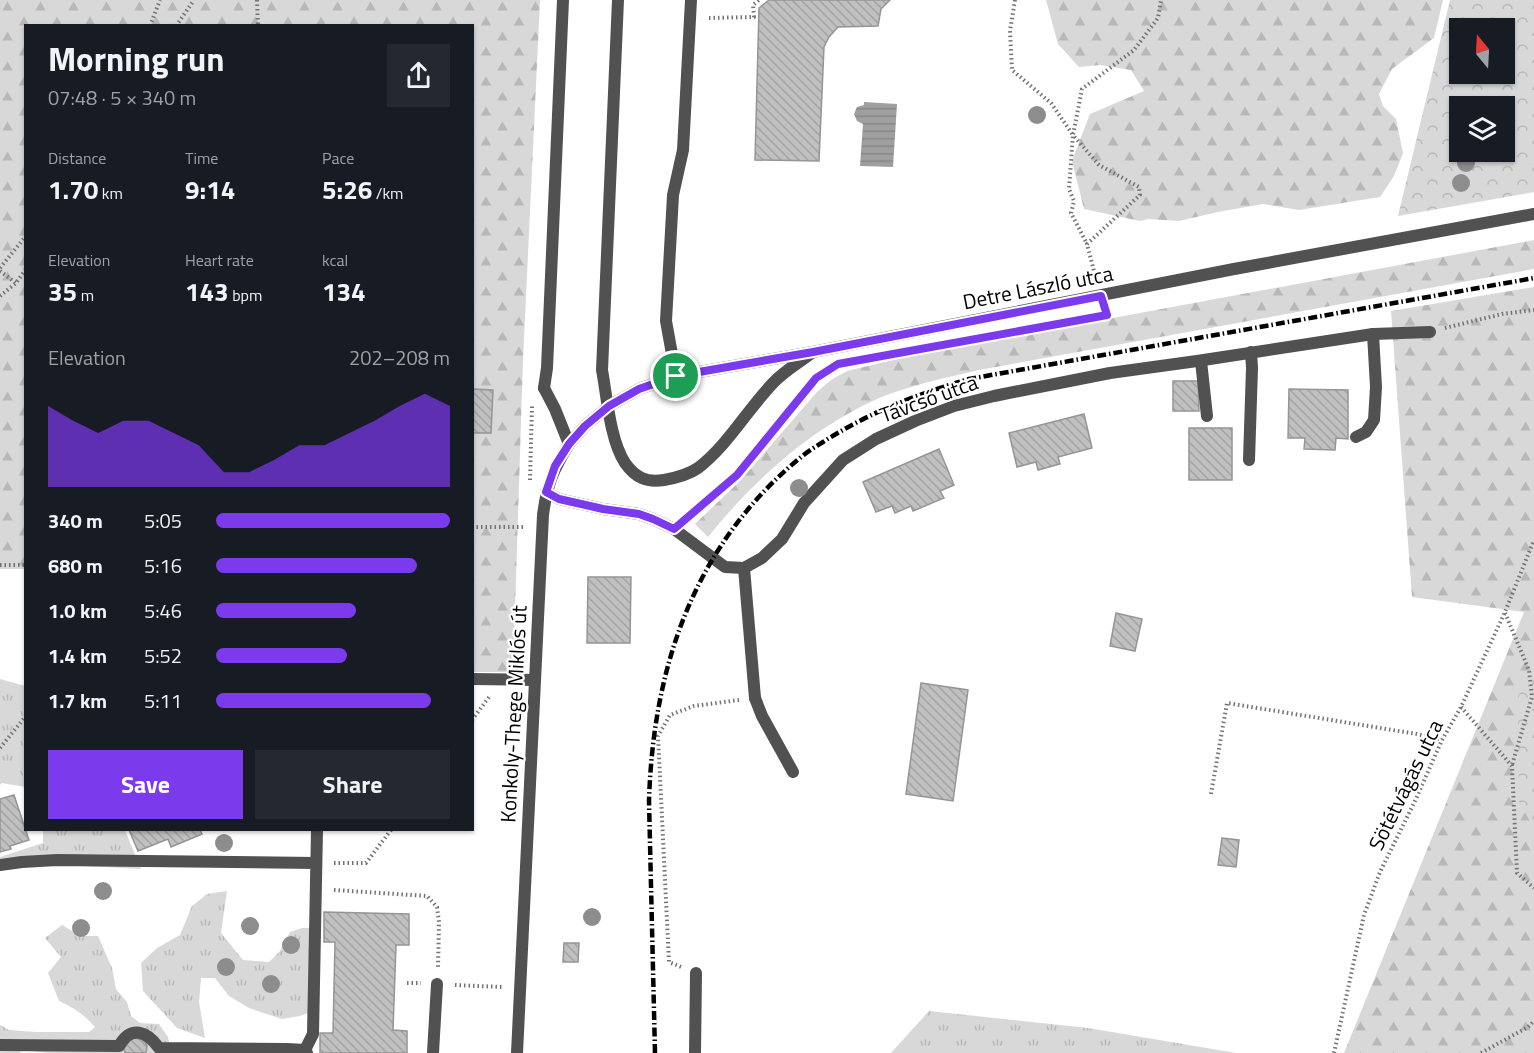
<!DOCTYPE html>
<html lang="en">
<head>
<meta charset="utf-8">
<style>
	:root { --surface:#171b24; --page:#242831; --text:#f1f3f6; --muted:#9ea1a6; --accent:#7c3aed }
	body { margin:0; font-family:"Titillium Web",sans-serif; background:var(--page); color:var(--text); height:100vh; display:flex; flex-direction:column; font-size:22px; white-space:nowrap }
	* { box-sizing:border-box; margin:0 }
	p { font-size:20px; color:var(--muted) }
	.icon { flex:none; width:33px; height:33px; fill:none; stroke:currentColor; stroke-width:2; stroke-linecap:round; stroke-linejoin:round }
	.map { position:relative; flex:1; overflow:hidden }
	.drawer { position:absolute; left:24px; top:24px; width:450px; height:807px; display:flex; flex-direction:column; background:var(--surface); border-radius:0px; box-shadow:0 2px 4px #0004 }
	.drawer>* { flex:none }
	.needle { width:39px; rotate:342deg }
	.controls { position:absolute; left:1449px; top:18px; display:grid; gap:12px }
	.controls a { display:grid; place-items:center; width:66px; height:66px; border-radius:0px; background:var(--surface); box-shadow:0 2px 4px #0004; font-size:30px }
	.pin { position:absolute; display:grid; place-items:center; width:51px; height:51px; color:#fff; margin:-26px; border:3px solid #fff; border-radius:50%; box-shadow:0 2px 6px #0007 }
	.round { display:grid; place-items:center; flex:none; width:63px; height:63px; border-radius:0px; background:var(--page) }
	.head { display:flex; align-items:center; justify-content:space-between; height:102px; padding:0 24px }
	h1 { font-size:33px; font-weight:700; line-height:45px }
	.metrics { display:grid; grid-template-columns:repeat(3,1fr); gap:9px; height:102px; padding:6px 24px }
	.metrics div { display:grid; align-content:center }
	.metrics b { font-size:26px; font-weight:700 }
	.metrics small { font-size:16px; font-weight:400 }
	.metrics p { font-size:16px }
	.chart { height:168px; padding:12px 24px }
	.chart p { display:flex; justify-content:space-between }
	.chart svg { width:100%; height:108px; margin-top:6px; fill:var(--accent); opacity:.7 }
	.cta { display:flex; gap:12px; margin-top:auto; padding:12px 24px }
	.cta a { flex:1; height:69px; border-radius:0px; background:var(--accent); color:#fff; font-size:24px; font-weight:700; line-height:69px; text-align:center }
	.cta a+a { background:var(--page); color:var(--text) }
	ul { padding:0 24px; list-style:none; font-size:20px }
	li { display:grid; grid-template-columns:96px 72px 1fr; align-items:center; height:45px }
	li i { height:15px; border-radius:8px; background:var(--accent) }
	.map>svg:first-child { display:block }
	.grass { fill:url(#grass-tufts) }
	.forest { fill:url(#forest-firs) }
	.park { fill:url(#park-crowns); fill-rule:evenodd }
	.water { fill:url(#water-rules) }
	.building { fill:url(#building-back-hatch); stroke:#959595; stroke-width:1.5 }
	.lines { fill:none; stroke-linecap:round; stroke-linejoin:round }
	.path { stroke:#737373; stroke-width:4; stroke-dasharray:1.5 3; stroke-linecap:butt }
	.service { stroke:#515151; stroke-width:12 }
	.minor { stroke:#515151; stroke-width:12 }
	.tertiary { stroke:#515151; stroke-width:12 }
	.rail { stroke:#000; stroke-width:4.5; stroke-dasharray:9 3 1.5 3; stroke-linecap:butt }
	.tree { fill:#8d8d8d }
	.route-casing { stroke:#fff; stroke-width:12 }
	.route { stroke:#7c3aed; stroke-width:8 }
	.labels { text-anchor:middle; stroke-width:4.5; stroke-linejoin:round; paint-order:stroke }
	.street-label { font-size:21px; fill:#000; stroke:#fff }
</style>
</head>
<body>
<div class="map">
<svg width="1534" height="1053" viewBox="0 0 1534 1053">
	<defs>
		<pattern id="grass-tufts" width="24" height="20" patternUnits="userSpaceOnUse" patternTransform="scale(1.5)"><rect width="24" height="20" fill="#d8d8d8"/><path d="M3 7l-1-3M5 7V3M7 7l1-3M15 17l-1-3M17 17v-4M19 17l1-3" fill="none" stroke="#b8b8b8"/></pattern>
		<pattern id="forest-firs" width="22" height="20" patternUnits="userSpaceOnUse" patternTransform="scale(1.5)"><rect width="22" height="20" fill="#d8d8d8"/><path d="M5 1l3.5 6h-7zM16 11l3.5 6h-7z" fill="#b8b8b8"/></pattern>
		<pattern id="park-crowns" width="20" height="18" patternUnits="userSpaceOnUse" patternTransform="scale(1.5)"><rect width="20" height="18" fill="#d8d8d8"/><path d="M2 6a3 3 0 1 1 6 0M12 15a3 3 0 1 1 6 0" fill="none" stroke="#b8b8b8"/></pattern>
		<pattern id="water-rules" width="6" height="5" patternUnits="userSpaceOnUse" patternTransform="scale(1.5)"><rect width="6" height="5" fill="#9f9f9f"/><path d="M0 2.5h6" fill="none" stroke="#878787"/></pattern>
		<pattern id="building-back-hatch" width="6" height="6" patternUnits="userSpaceOnUse" patternTransform="scale(1.5)"><rect width="6" height="6" fill="#c0c0c0"/><path d="M-1 5l2 2M0 0l6 6M5-1l2 2" fill="none" stroke="#a3a3a3"/></pattern>
	</defs>
	<rect width="100%" height="100%" fill="#fff"/>
	<path class="grass" d="M 0,679 L 25,686 L 25,787 L 2,783 L 0,785 Z
		M 43,830 L 125,830 L 141,869 L 50,864 L 0,870 L 0,857 L 43,843 Z
		M 227,891 L 221,933 L 243,960 L 269,962 L 280,951 L 290,932 L 302,928 L 310,928 L 308,1013 L 300,1016 L 282,1019 L 249,1008 L 229,996 L 215,978 L 201,978 L 199,1002 L 205,1038 L 177,1028 L 143,991 L 141,963 L 157,948 L 180,935 L 192,906 L 207,894 Z
		M 62,925 L 80,936 L 98,936 L 112,968 L 116,989 L 127,1002 L 131,1016 L 140,1023 L 159,1024 L 168,1037 L 171,1053 L 48,1053 L 22,1050 L 20,1053 L 0,1053 L 0,1025 L 9,1030 L 36,1032 L 89,1032 L 95,1027 C 85,1015 73,1007 59,1001 L 48,973 L 61,957 L 45,938 Z
		M 929,1011 L 1088,1028 L 1236,1053 L 891,1053 Z"/>
	<path class="forest" d="M 0,0 L 540,0 L 523,360 L 513,672 L 473,672 L 472,26 L 26,26 L 26,569 L 0,569 Z
		M 1046,0 L 1443,0 L 1434,38 L 1392,69 L 1379,94 L 1383,106 L 1396,119 L 1403,153 L 1394,176 L 1380,197 L 1299,210 L 1263,204 L 1218,212 L 1179,221 L 1148,219 L 1140,221 L 1084,209 L 1072,161 L 1090,114 L 1144,91 L 1131,70 L 1100,65 L 1079,67 L 1058,44 Z
		M 1534,240 L 1534,269 L 979,370 C 945,378 910,385 877,399 C 810,429 754,480 708,537 L 695,524 L 740,481 L 817,392 L 831,380 L 847,371 L 914,355 Z
		M 1534,287 L 1534,1053 L 1344,1053 L 1524,612 L 1412,597 L 1391,311 Z"/>
	<path class="park" d="M 1450,0 L 1534,0 L 1534,192 L 1398,216 ZM 1504,28 L 1504,74 L 1460,74 L 1460,28 ZM 1504,106 L 1504,152 L 1460,152 L 1460,106 Z
		M 1534,672 L 1534,828 L 1519,802 L 1518,696 Z"/>
	<path class="water" d="M 864,102 L 897,104 L 893,167 L 860,166 L 863,124 L 857,121 L 854,114 L 857,107 L 864,105 Z"/>
	<path class="building" d="M 769,0 L 890,0 L 881,9 L 878,26 L 838,27 L 829,37 L 824,47 L 819,161 L 755,160 L 759,8 Z
		M 1173,381 L 1198,381 L 1199,411 L 1173,411 Z
		M 472,389 L 493,390 L 491,433 L 472,433 Z
		M 1289,389 L 1348,390 L 1348,439 L 1336,438 L 1335,450 L 1304,449 L 1305,438 L 1288,438 Z
		M 1084,414 L 1092,448 L 1058,457 L 1060,464 L 1038,470 L 1036,462 L 1017,467 L 1009,433 Z
		M 1189,428 L 1232,428 L 1232,480 L 1189,480 Z
		M 939,449 L 954,485 L 940,491 L 944,498 L 913,511 L 911,506 L 895,513 L 892,506 L 876,512 L 863,482 Z
		M 588,577 L 631,577 L 630,643 L 587,643 Z
		M 1116,613 L 1142,619 L 1135,651 L 1110,646 Z
		M 921,683 L 968,690 L 953,801 L 906,794 Z
		M 14,795 L 29,840 L 10,846 L 11,849 L 0,852 L 0,799 Z
		M 129,830 L 200,830 L 202,834 L 171,847 L 168,839 L 138,851 Z
		M 1222,838 L 1239,840 L 1236,867 L 1218,865 Z
		M 324,912 L 409,914 L 409,945 L 396,945 L 393,1030 L 407,1031 L 407,1053 L 320,1053 L 320,1033 L 333,1033 L 335,942 L 324,942 Z
		M 564,943 L 579,943 L 578,962 L 563,962 Z
		M 132,1038 L 141,1039 L 145,1042 L 147,1046 L 146,1053 L 125,1053 L 124,1048 Z"/>
	<g class="lines">
		<path class="path" d="M 257,0 L 258,26
			M 1015,0 L 1010,31 L 1012,70 L 1051,103 L 1073,135 L 1069,189 L 1074,201 L 1071,213 L 1087,244
			M 709,18 L 754,17 L 753,5 L 759,0
			M 150,26 L 160,0
			M 176,26 L 194,0
			M 0,268 L 26,236
			M 0,271 L 16,283
			M 1096,279 L 1087,244 L 1140,195 L 1139,187 L 1099,165 L 1073,135 L 1082,89 L 1134,50 L 1158,18 L 1161,0
			M 0,296 L 16,283 L 26,269
			M 1445,328 L 1502,314 L 1534,310
			M 530,480 L 532,406
			M 687,518 L 737,475 L 816,378 L 831,369
			M 472,527 L 525,527
			M 0,565 L 26,565
			M 1505,613 L 1529,670 L 1532,697 L 1512,765
			M 1461,707 L 1512,766 L 1517,873 L 1534,888
			M 472,720 L 489,697
			M 0,748 L 26,716
			M 1211,794 L 1227,703 L 1417,734 L 1442,740
			M 334,863 L 366,863 L 391,830
			M 334,890 L 427,896 L 437,907 L 439,922 L 438,968
			M 681,967 L 669,962 L 658,736 L 670,715 L 694,706 L 739,700
			M 407,983 L 421,983
			M 455,985 L 502,987
			M 1334,1053 L 1364,915 L 1380,872 L 1415,801 L 1442,740 L 1461,707 L 1505,612 L 1534,540
			M 1481,1053 L 1528,1027 L 1534,1021"/>
		<path class="service" d="M 618,0 L 602,370 C 607,397 610,440 625,463 C 635,477 646,483 664,480 C 675,478 688,475 698,468 C 728,445 747,410 773,383 C 784,371 800,362 813,352
			M 1201,361 L 1207,416
			M 676,376 L 666,321 L 673,195 L 683,150 L 691,0
			M 544,388 L 547,368 L 563,0
			M 1356,437 L 1366,432 L 1374,420 L 1376,387 L 1373,334
			M 1249,460 L 1252,368 L 1251,352
			M 472,679 L 535,680
			M 755,698 L 762,716 L 793,772
			M 0,865 L 22,862 L 57,860 L 316,863
			M 0,1045 L 119,1046 C 131,1025 147,1031 159,1048 L 287,1049 L 305,1050 L 307,1053
			M 305,1050 L 313,1034 L 317,830
			M 433,1053 L 437,984"/>
		<path class="minor" d="M 546,492 L 559,499 L 603,509 L 639,514 L 653,519 L 674,529 L 725,567 L 744,568 L 762,558 L 782,539 L 804,503 L 843,460 L 876,439 L 915,421 L 954,406 L 994,396 L 1110,373 L 1197,361 L 1373,334 L 1430,332
			M 744,568 L 755,698
			M 517,1053 L 543,515 C 547,484 553,470 569,444 L 555,409 L 544,388
			M 695,1053 L 696,973"/>
		<path class="tertiary" d="M 569,444 L 585,426 L 609,406 L 639,389 L 676,376 L 813,352 L 1234,269 L 1534,214"/>
		<path class="rail" d="M 655,1053 L 649,801 C 653,667 694,545 800,458 C 807,452 815,447 823,442 C 868,413 917,394 969,379 L 1534,278"/>
	</g>
	<g class="tree">
		<circle cx="1037" cy="115" r="9"/>
		<circle cx="1466" cy="163" r="9"/>
		<circle cx="1461" cy="183" r="9"/>
		<circle cx="799" cy="488" r="9"/>
		<circle cx="224" cy="843" r="9"/>
		<circle cx="103" cy="891" r="9"/>
		<circle cx="592" cy="917" r="9"/>
		<circle cx="250" cy="926" r="9"/>
		<circle cx="81" cy="928" r="9"/>
		<circle cx="291" cy="945" r="9"/>
		<circle cx="226" cy="967" r="9"/>
		<circle cx="271" cy="984" r="9"/>
	</g>
	<g class="lines">
		<g class="route-casing">
			<path id="route" d="M 1101,296 L 1107,315 L 838,364 L 816,378 L 737,475 L 674,529 L 653,519 L 639,514 L 603,509 L 559,499 L 546,492 L 555,466 L 569,444 L 585,426 L 609,406 L 639,389 L 676,376 L 813,352 Z"/>
		</g>
		<use href="#route" class="route"/>
	</g>
	<g class="labels">
		<g class="street-label">
			<text transform="translate(1038 288) rotate(-11)" y="7">Detre László utca</text>
			<text transform="translate(929 399) rotate(-20)" y="7">Távcső utca</text>
			<text transform="translate(514 714) rotate(-87)" y="7">Konkoly-Thege Miklós út</text>
			<text transform="translate(1406 785) rotate(-64)" y="7">Sötétvágás utca</text>
		</g>
	</g>
</svg>
<div class="controls">
<a><svg class="needle" viewBox="-14 -14 28 28"><path d="M0-13l5 13h-10z" fill="#e53935"/><path d="M0 13l5-13h-10z" fill="#9ea1a6"/></svg></a>
<a><svg class="icon" aria-label="layers" viewBox="0 0 24 24"><path d="M12 4l9 5-9 5-9-5zM3 14l9 5 9-5"/></svg></a>
</div>
<div class="pin" style="left:676px;top:376px;background:#1e9e55"><svg class="icon" aria-label="arrive" viewBox="0 0 24 24"><path d="M6 21V4h12l-3 4 3 4H6"/></svg></div>
<section class="drawer">
<div class="head"><div><h1>Morning run</h1><p>07:48 · 5 × 340 m</p></div><a class="round"><svg class="icon" aria-label="share" viewBox="0 0 24 24"><path d="M12 15V3M7 8l5-5 5 5M5 13v7h14v-7"/></svg></a></div>
<div class="metrics">
<div><p>Distance</p><b>1.70<small> km</small></b></div>
<div><p>Time</p><b>9:14</b></div>
<div><p>Pace</p><b>5:26<small> /km</small></b></div>
</div>
<div class="metrics">
<div><p>Elevation</p><b>35<small> m</small></b></div>
<div><p>Heart rate</p><b>143<small> bpm</small></b></div>
<div><p>kcal</p><b>134</b></div>
</div>
<div class="chart"><p><span>Elevation</span>202–208 m</p>
<svg viewBox="0 0 160 44" preserveAspectRatio="none"><path d="M0 44V11L10 17L20 22L30 17L40 17L50 22L60 27L70 38L80 38L90 33L100 27L110 27L120 22L130 17L140 11L150 6L160 11V44z"/></svg>
</div>
<ul>
<li><b>340 m</b>5:05<i style="width:100%"></i></li>
<li><b>680 m</b>5:16<i style="width:86%"></i></li>
<li><b>1.0 km</b>5:46<i style="width:60%"></i></li>
<li><b>1.4 km</b>5:52<i style="width:56%"></i></li>
<li><b>1.7 km</b>5:11<i style="width:92%"></i></li>
</ul>
<div class="cta"><a>Save</a><a>Share</a></div>
</section>
</div>
</body>
</html>
